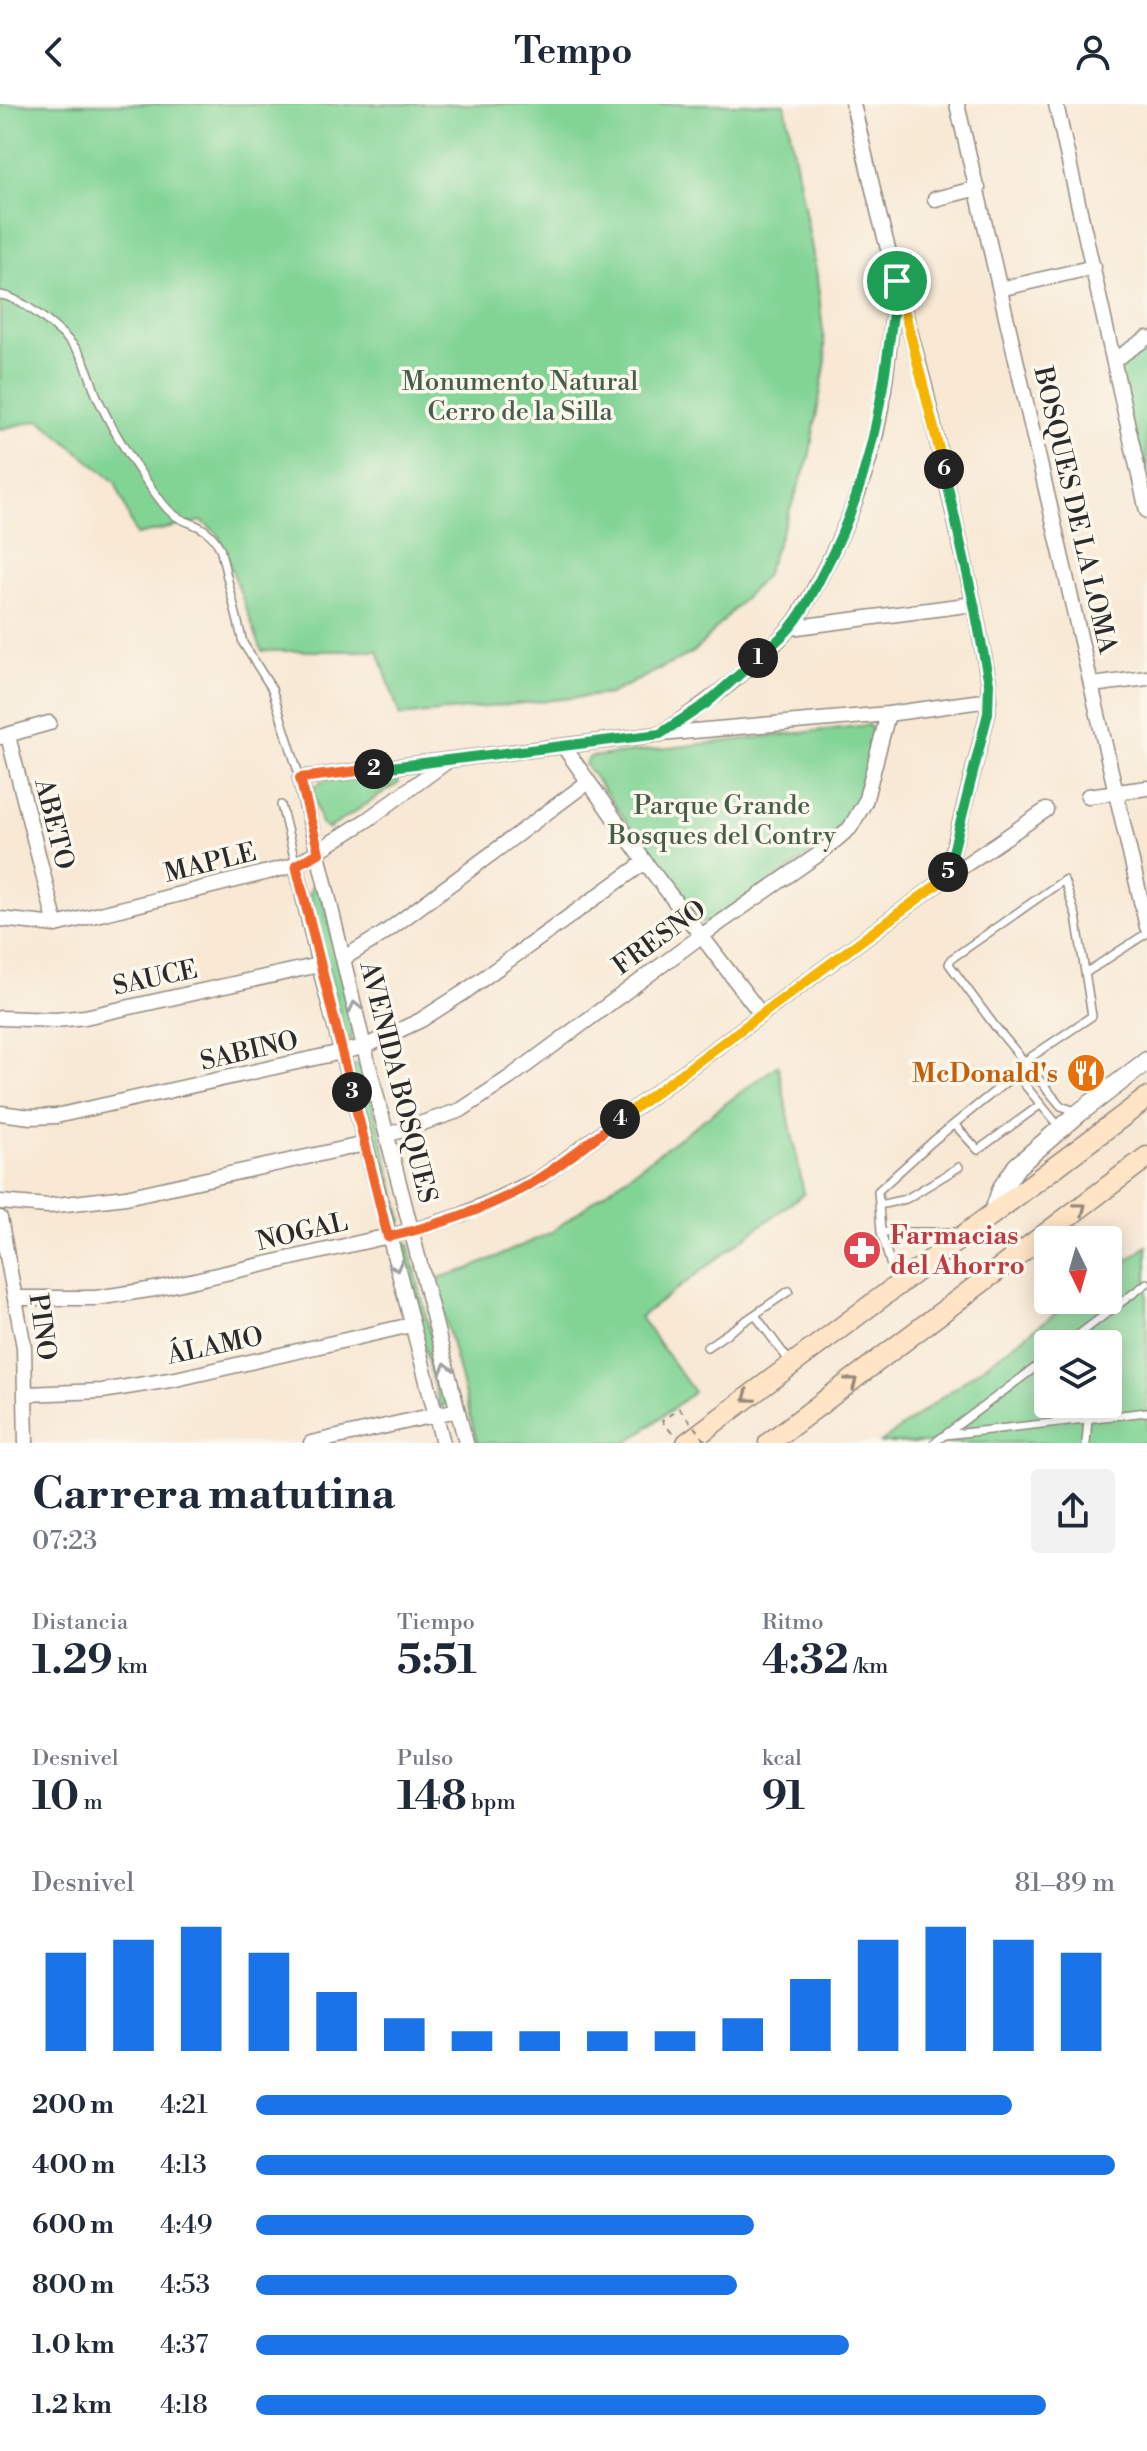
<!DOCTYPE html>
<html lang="es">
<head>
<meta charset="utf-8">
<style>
	:root { --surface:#fff; --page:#f2f2f3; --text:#1f2937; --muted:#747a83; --accent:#1a73e8 }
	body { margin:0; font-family:"Libre Bodoni",serif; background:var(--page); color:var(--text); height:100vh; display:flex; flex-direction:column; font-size:30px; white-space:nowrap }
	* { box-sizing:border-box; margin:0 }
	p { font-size:26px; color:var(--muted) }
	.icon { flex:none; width:44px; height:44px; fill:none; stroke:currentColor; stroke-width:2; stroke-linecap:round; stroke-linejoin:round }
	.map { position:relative; height:1339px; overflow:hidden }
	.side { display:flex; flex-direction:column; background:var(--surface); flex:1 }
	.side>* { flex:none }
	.needle { width:52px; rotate:175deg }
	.fabs { position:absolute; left:1034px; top:1122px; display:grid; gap:16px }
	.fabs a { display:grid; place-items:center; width:88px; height:88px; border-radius:8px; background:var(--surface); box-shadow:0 4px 20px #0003; font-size:40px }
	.pin { position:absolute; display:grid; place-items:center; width:68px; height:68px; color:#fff; margin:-34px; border:4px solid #fff; border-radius:50%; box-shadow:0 2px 8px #0007 }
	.km { position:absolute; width:40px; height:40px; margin:-20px; border-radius:50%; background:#222; color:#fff; font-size:22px; line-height:40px; text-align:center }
	.round { display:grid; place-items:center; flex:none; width:84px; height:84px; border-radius:8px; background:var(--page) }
	.head { display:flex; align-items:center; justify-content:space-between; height:136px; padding:0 32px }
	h1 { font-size:44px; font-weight:700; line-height:60px }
	.figures { display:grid; grid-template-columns:repeat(3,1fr); gap:12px; height:136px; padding:8px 32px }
	.figures div { display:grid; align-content:center }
	.figures b { font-size:40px; font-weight:700 }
	.figures small { font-size:22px; font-weight:400 }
	.figures p { font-size:22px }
	.chart { height:224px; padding:16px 32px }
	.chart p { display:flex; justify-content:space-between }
	.chart svg { width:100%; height:144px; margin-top:8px; stroke:var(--accent); stroke-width:6 }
	ul { padding:0 32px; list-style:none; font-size:26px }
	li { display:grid; grid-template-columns:128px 96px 1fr; align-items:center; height:60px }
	li i { height:20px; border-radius:10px; background:var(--accent) }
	header { display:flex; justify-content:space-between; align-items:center; height:104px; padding:0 32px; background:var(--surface); font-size:36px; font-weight:700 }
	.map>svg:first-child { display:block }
	.green { fill:#82d495; stroke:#568060; stroke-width:2; fill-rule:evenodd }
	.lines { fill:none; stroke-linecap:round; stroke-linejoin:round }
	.service-casing { stroke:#928a80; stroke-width:10 }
	.minor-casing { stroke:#928a80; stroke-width:17 }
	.tertiary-casing { stroke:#928a80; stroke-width:21 }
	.secondary-casing { stroke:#928a80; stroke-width:23 }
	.path { stroke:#928a80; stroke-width:2; stroke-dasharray:6 6; stroke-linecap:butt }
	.service { stroke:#fff; stroke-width:7 }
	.minor { stroke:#fff; stroke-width:14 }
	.tertiary { stroke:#fff; stroke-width:18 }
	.secondary { stroke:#ffe4c6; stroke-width:20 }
	.path-bridge { stroke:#928a80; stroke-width:2; stroke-dasharray:6 6; stroke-linecap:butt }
	.oneway { stroke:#a0a0a0 }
	.oneway2 { stroke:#958878 }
	.split-1-casing { stroke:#fff; stroke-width:16 }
	.split-2-casing { stroke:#fff; stroke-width:16 }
	.split-3-casing { stroke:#fff; stroke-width:16 }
	.split-4-casing { stroke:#fff; stroke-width:16 }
	.split-5-casing { stroke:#fff; stroke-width:16 }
	.split-6-casing { stroke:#fff; stroke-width:16 }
	.split-7-casing { stroke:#fff; stroke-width:16 }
	.split-1 { stroke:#22a559; stroke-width:10 }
	.split-2 { stroke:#22a559; stroke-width:10 }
	.split-3 { stroke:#f0652b; stroke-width:10 }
	.split-4 { stroke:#f0652b; stroke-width:10 }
	.split-5 { stroke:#f5b400; stroke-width:10 }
	.split-6 { stroke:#22a559; stroke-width:10 }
	.split-7 { stroke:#f5b400; stroke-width:10 }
	.labels { text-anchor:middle; stroke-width:7; stroke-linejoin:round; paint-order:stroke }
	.park-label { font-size:26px; fill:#455e4b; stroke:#fbf7ec }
	.street-label { font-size:26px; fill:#2b2b2b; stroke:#fbf7ec }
	.food-label { font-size:26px; font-weight:bold; fill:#c56008; stroke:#fbf7ec; text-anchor:end }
	.health-label { font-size:26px; font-weight:bold; fill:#be3a42; stroke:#fbf7ec; text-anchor:start }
</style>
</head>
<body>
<header><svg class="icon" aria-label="back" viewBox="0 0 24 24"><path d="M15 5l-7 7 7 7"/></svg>Tempo<svg class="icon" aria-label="person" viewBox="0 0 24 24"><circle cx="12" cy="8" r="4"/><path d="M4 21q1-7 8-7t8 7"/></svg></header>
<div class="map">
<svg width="1147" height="1339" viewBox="0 0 1147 1339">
	<rect width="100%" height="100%" fill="#fbf7ec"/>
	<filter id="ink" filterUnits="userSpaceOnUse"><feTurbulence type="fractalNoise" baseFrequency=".0125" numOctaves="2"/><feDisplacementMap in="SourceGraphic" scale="16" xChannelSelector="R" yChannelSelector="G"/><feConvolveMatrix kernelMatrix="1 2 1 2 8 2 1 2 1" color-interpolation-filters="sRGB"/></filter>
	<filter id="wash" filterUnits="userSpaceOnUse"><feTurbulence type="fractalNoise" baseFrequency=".006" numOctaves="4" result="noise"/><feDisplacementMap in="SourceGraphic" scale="32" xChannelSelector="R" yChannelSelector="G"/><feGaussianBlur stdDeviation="1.8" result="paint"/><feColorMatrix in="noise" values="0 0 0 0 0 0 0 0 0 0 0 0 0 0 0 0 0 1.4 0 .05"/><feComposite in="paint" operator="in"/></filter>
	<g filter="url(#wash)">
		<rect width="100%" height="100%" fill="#f8e8d4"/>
		<path class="green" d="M 0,0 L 785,0 L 817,172 L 826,256 L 809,354 L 765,472 L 694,548 L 610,590 L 400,612 L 378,547 L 262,547 L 219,431 L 202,417 L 136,431 L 115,378 L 40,316 L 0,325 Z
			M 1147,233 L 1147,391 L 1116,258 Z
			M 868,621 L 875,629 C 870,650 868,676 859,695 C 841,738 753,790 713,818 L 699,818 L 585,660 L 590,653 Z
			M 393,671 L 399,679 L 328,725 L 321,720 L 312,685 C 326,669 372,672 393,671 Z
			M 313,781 L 317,781 L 321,786 L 353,921 L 351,936 L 346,934 L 343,925 L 309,789 Z
			M 355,960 L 363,960 L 402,1116 L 398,1122 L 393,1122 L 351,966 Z
			M 778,961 L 804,1089 L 640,1213 L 694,1288 L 627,1339 L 477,1339 L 435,1175 L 469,1165 L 550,1129 Z
			M 403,1134 L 409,1141 L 446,1296 L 444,1302 L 440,1304 L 398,1143 L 398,1137 Z
			M 1147,1142 L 1147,1339 L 880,1339 L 1074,1196 L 1108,1196 L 1108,1171 ZM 1048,1240 L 1108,1240 L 1108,1300 L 1048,1300 Z"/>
	</g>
	<g filter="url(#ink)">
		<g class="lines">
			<g class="service-casing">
				<path id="service" d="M 0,191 C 22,193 64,229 78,247 C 89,262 91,281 99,297 C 116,333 140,370 164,401 C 183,425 203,413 220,444 L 243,539 L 272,585 L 300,674
					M 281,701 L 296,761
					M 1087,868 L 1147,829
					M 1016,970 L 1060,1024
					M 954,1020 L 978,1046 L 1040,1001
					M 879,1101 L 906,1095 L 959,1063
					M 881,1128 L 960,1128
					M 896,1179 L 881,1128 L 878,1087 L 933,1037 L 1016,970 C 1021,965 1024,960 1028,955 L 1092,912 L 1076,812 L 1064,776 L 951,855 L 949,860 L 994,921 L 1051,990 L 1061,1002 L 1078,1008
					M 755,1211 L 790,1258
					M 1066,1240 L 1147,1179
					M 707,1243 L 789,1187
					M 945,1331 L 1147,1308
					M 934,1339 L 1048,1254
					M 1086,1339 L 1088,1315"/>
			</g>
			<g class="minor-casing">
				<path id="minor" d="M 853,0 L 879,111 L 925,283 L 974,500 L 989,579 L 988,609 L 946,774
					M 957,0 L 1147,823
					M 1056,0 L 1147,407
					M 935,95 L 978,84
					M 1000,185 L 1094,163
					M 1114,256 L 1147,234
					M 790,524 L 974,500
					M 1092,581 L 1147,574
					M 661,630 C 706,599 752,566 789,525 C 803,509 813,487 823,468 C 844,428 861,386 873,342 C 886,291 889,237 896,185
					M 8,632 L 56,821
					M 0,633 L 49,619
					M 564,643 L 645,758 L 761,910
					M 1088,692 L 1147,684
					M 296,761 L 319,861 L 443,1339
					M 0,815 L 56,821 L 296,761 L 367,716 L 449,656
					M 344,854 L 383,830 L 588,678
					M 0,914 L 56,916 L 85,913 L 319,861
					M 0,1009 L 31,1013 L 56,1012 L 364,943 L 421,916 L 463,889 L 645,758
					M 387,1031 L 461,1006 L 509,974 L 701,832 L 819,750 L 850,724 L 865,698 L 888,610
					M 0,1098 L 48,1102 L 126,1093 L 365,1040
					M 0,1114 L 24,1243 L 26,1339
					M 16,1194 L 96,1194 L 155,1185 L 411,1127 L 462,1111 L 539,1075 L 946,774 L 1046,706
					M 26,1290 L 102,1287 L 176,1275 L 411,1221
					M 311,1339 L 457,1306
					M 466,1339 L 364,943 L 300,674 L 660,630 L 888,610 L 989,596"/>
			</g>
			<g class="tertiary-casing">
				<path id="tertiary" d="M 994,1107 L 1002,1084 L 1017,1062 L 1079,1009 L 1147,957"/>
			</g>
			<g class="secondary-casing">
				<path id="secondary" d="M 687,1339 L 1147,994
					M 769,1339 L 1147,1053"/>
			</g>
			<path class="path" d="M 672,1329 L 662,1317 L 679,1304"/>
			<use href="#service" class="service"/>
			<use href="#minor" class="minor"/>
			<use href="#tertiary" class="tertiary"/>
			<use href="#secondary" class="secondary"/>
			<path class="path-bridge" d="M 679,1304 L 707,1339"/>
		</g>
		<defs><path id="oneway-chevron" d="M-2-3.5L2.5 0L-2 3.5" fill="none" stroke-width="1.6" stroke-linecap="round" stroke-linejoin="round" transform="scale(2)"/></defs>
		<g class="oneway">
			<use href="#oneway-chevron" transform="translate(355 903) rotate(-103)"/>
			<use href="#oneway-chevron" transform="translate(396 1162) rotate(75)"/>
			<use href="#oneway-chevron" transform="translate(446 1264) rotate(-104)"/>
		</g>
		<g class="oneway2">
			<use href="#oneway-chevron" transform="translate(1081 1104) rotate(-37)"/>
			<use href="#oneway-chevron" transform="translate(852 1278) rotate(-37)"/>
			<use href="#oneway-chevron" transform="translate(748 1293) rotate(143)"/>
		</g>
	</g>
	<g class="lines" filter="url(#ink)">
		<g class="split-1-casing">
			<path id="split-1" d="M 758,554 C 768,545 780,535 789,525 C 804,508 814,486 824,467 C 875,370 884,282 897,177"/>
		</g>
		<g class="split-2-casing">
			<path id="split-2" d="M 374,665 L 660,630 L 707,599 L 758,554"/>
		</g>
		<g class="split-3-casing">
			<path id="split-3" d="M 352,988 L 296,761 L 319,749 L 300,674 L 374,665"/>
		</g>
		<g class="split-4-casing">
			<path id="split-4" d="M 352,988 L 388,1133 C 440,1121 494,1103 540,1074 C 568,1056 594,1034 620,1015"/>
		</g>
		<g class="split-5-casing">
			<path id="split-5" d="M 620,1015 L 946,774 L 948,768"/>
		</g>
		<g class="split-6-casing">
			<path id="split-6" d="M 944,365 L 974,500 L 989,579 L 988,609 L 948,768"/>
		</g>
		<g class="split-7-casing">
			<path id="split-7" d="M 897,177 L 944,365"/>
		</g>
		<use href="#split-1" class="split-1"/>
		<use href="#split-2" class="split-2"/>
		<use href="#split-3" class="split-3"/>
		<use href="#split-4" class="split-4"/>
		<use href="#split-5" class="split-5"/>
		<use href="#split-6" class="split-6"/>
		<use href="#split-7" class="split-7"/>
	</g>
	<defs>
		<g id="restaurant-disc" transform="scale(2)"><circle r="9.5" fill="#e8710a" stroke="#fbf7ec"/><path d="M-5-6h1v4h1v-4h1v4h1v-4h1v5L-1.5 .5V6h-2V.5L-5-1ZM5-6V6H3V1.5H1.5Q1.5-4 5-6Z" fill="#fff"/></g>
		<g id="pharmacy-disc" transform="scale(2)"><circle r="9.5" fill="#e0444e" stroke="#fbf7ec"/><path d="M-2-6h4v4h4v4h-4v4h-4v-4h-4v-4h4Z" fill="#fff"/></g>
	</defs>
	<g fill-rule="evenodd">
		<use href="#restaurant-disc" x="1086" y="969"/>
		<use href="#pharmacy-disc" x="862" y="1146"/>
	</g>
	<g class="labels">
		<g class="park-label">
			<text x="520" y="286">Monumento Natural<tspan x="520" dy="30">Cerro de la Silla</tspan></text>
			<text x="722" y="710">Parque Grande<tspan x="722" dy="30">Bosques del Contry</tspan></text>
		</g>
		<g class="street-label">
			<text transform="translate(1076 406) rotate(77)" y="9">BOSQUES DE LA LOMA</text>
			<text transform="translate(55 720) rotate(76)" y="9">ABETO</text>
			<text transform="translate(210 758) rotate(-14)" y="9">MAPLE</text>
			<text transform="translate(659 833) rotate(-36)" y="9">FRESNO</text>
			<text transform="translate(155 873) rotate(-12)" y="9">SAUCE</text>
			<text transform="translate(249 946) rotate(-13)" y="9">SABINO</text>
			<text transform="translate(399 978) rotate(76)" y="9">AVENIDA BOSQUES</text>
			<text transform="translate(302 1127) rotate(-13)" y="9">NOGAL</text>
			<text transform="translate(43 1223) rotate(82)" y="9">PINO</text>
			<text transform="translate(215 1241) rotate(-12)" y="9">ÁLAMO</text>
		</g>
		<g class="food-label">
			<text x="1058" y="978">McDonald's</text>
		</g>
		<g class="health-label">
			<text x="890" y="1140">Farmacias<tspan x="890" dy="30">del Ahorro</tspan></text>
		</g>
	</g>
</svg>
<div class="fabs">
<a><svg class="needle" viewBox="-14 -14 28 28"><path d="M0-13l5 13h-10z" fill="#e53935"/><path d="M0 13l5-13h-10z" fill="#747a83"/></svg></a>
<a><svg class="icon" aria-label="layers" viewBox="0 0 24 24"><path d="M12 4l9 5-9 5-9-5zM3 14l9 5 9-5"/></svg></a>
</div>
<div class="pin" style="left:897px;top:177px;background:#1e9e55"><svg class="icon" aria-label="arrive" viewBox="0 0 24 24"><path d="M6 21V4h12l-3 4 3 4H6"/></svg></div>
<b class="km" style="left:758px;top:554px">1</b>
<b class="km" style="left:374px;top:665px">2</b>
<b class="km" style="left:352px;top:988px">3</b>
<b class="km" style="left:620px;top:1015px">4</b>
<b class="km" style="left:948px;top:768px">5</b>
<b class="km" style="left:944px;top:365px">6</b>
</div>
<section class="side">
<div class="head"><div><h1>Carrera matutina</h1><p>07:23</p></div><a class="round"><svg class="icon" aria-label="share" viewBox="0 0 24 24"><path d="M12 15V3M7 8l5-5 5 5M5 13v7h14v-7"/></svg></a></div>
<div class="figures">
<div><p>Distancia</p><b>1.29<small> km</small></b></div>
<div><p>Tiempo</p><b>5:51</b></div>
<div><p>Ritmo</p><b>4:32<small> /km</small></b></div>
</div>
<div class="figures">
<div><p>Desnivel</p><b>10<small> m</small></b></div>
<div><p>Pulso</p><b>148<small> bpm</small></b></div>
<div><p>kcal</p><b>91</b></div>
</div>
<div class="chart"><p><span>Desnivel</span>81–89 m</p>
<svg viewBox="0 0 160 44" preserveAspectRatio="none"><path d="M5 44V14M15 44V10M25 44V6M35 44V14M45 44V26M55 44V34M65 44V38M75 44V38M85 44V38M95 44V38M105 44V34M115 44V22M125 44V10M135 44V6M145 44V10M155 44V14"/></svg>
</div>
<ul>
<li><b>200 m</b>4:21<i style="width:88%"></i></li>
<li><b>400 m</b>4:13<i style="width:100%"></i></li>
<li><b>600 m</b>4:49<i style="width:58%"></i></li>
<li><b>800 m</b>4:53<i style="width:56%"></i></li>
<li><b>1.0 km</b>4:37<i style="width:69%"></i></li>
<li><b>1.2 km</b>4:18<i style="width:92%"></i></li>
</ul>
</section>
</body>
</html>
